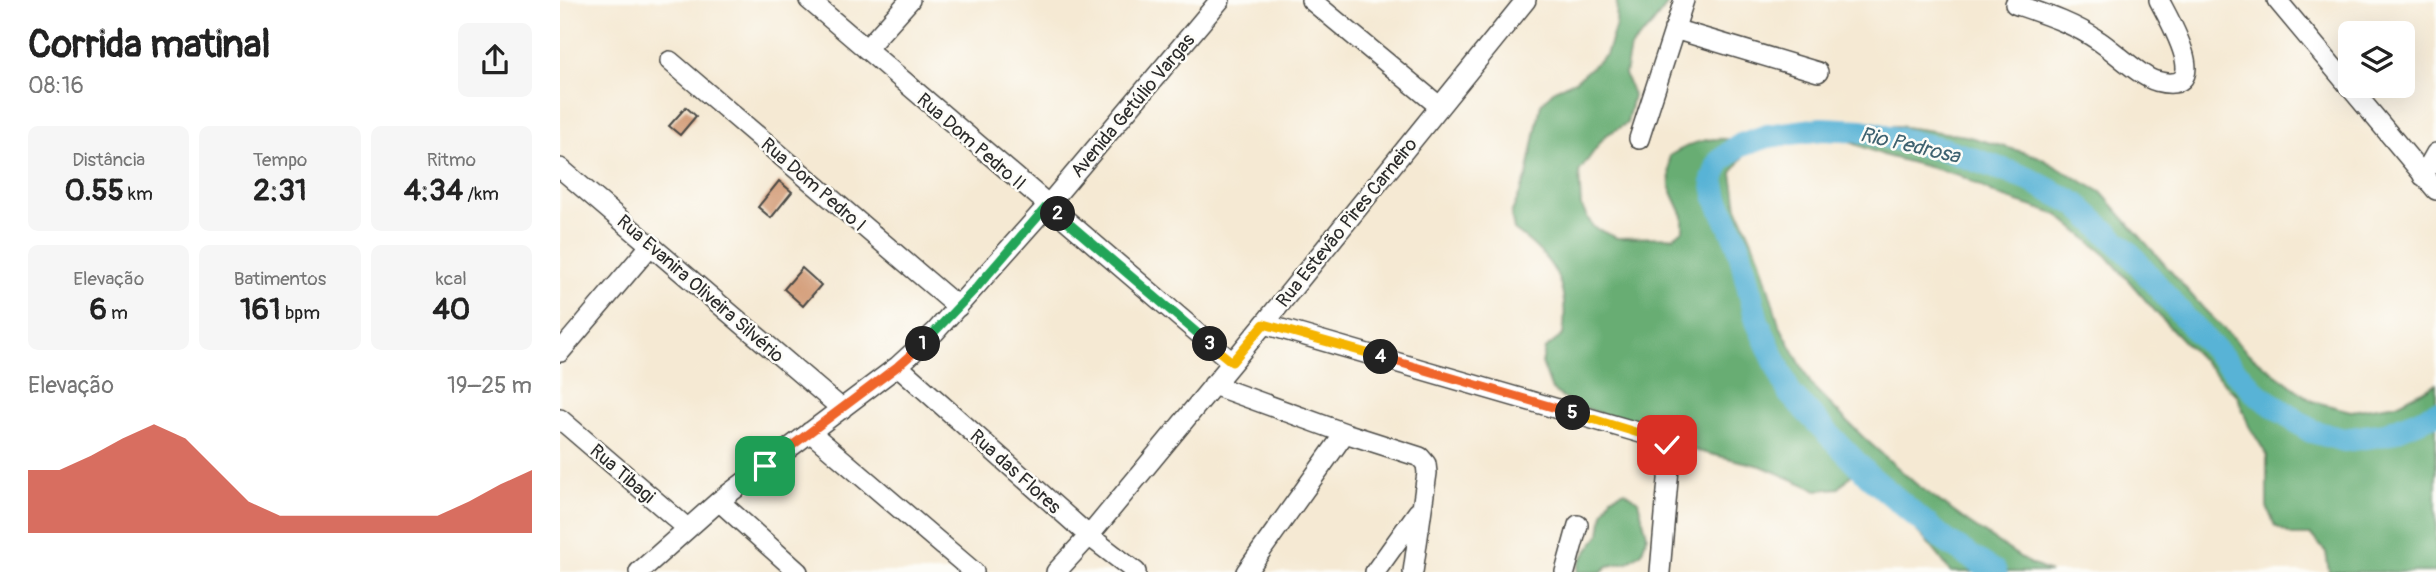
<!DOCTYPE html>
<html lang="pt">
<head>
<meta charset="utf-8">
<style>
	:root { --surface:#fff; --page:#f6f6f6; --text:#222; --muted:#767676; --accent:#c8321e }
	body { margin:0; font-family:Pangolin,sans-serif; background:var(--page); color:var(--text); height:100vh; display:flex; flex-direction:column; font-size:26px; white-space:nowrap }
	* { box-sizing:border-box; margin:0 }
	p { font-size:23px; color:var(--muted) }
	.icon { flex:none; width:38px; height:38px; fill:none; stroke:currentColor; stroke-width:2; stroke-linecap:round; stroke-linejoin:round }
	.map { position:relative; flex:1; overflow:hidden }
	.drawer { display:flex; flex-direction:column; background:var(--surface); width:560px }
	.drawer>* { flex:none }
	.controls { position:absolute; left:1778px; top:21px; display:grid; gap:14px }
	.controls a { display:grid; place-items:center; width:77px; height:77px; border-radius:10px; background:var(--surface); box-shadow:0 7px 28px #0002; font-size:35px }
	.pin { position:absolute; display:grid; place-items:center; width:60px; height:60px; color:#fff; margin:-30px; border-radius:14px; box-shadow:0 4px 10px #0006 }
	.km { position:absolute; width:35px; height:35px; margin:-18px; border-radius:50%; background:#222; color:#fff; font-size:19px; line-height:35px; text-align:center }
	.round { display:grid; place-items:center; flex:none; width:74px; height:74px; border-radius:10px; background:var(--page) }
	.summary { display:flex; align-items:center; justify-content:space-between; height:119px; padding:0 28px }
	h1 { font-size:38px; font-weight:700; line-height:52px }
	.figures { display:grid; grid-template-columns:repeat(3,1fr); gap:10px; height:119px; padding:7px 28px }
	.figures div { display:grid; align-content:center; border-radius:10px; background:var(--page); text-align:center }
	.figures b { font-size:30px; font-weight:700 }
	.figures small { font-size:19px; font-weight:400 }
	.figures p { font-size:19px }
	.chart { height:196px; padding:14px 28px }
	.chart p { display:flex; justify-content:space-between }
	.chart svg { width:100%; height:126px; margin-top:7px; fill:var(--accent); opacity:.7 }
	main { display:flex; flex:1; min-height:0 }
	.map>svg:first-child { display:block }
	.forest { fill:#68ad73; stroke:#4a6c4f; stroke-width:2 }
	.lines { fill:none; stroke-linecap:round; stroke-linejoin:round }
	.river { stroke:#58b3d6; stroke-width:24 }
	.building { fill:#d29a74 }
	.minor-casing { stroke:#494844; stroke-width:22 }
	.minor { stroke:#fff; stroke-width:19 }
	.split-1-casing { stroke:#fff; stroke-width:14 }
	.split-2-casing { stroke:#fff; stroke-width:14 }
	.split-3-casing { stroke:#fff; stroke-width:14 }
	.split-4-casing { stroke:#fff; stroke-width:14 }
	.split-5-casing { stroke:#fff; stroke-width:14 }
	.split-6-casing { stroke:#fff; stroke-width:14 }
	.split-1 { stroke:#f0652b; stroke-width:9 }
	.split-2 { stroke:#22a559; stroke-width:9 }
	.split-3 { stroke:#22a559; stroke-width:9 }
	.split-4 { stroke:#f5b400; stroke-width:9 }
	.split-5 { stroke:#f0652b; stroke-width:9 }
	.split-6 { stroke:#f5b400; stroke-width:9 }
	.labels { text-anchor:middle; stroke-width:5; stroke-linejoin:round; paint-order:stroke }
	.street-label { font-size:19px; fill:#2b2b2b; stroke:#fdfcf7 }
	.water-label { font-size:21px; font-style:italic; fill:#3d616f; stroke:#fdfcf7 }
</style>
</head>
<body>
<main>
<section class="drawer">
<div class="summary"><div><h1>Corrida matinal</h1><p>08:16</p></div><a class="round"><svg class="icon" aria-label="share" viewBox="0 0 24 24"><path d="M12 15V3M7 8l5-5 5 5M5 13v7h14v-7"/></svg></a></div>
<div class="figures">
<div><p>Distância</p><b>0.55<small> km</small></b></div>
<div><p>Tempo</p><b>2:31</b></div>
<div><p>Ritmo</p><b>4:34<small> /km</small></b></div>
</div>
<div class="figures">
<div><p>Elevação</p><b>6<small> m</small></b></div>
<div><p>Batimentos</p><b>161<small> bpm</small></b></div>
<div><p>kcal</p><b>40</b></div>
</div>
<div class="chart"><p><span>Elevação</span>19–25 m</p>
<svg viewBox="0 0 160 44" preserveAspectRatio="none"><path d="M0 44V22L10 22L20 17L30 11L40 6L50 11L60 22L70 33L80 38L90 38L100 38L110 38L120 38L130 38L140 33L150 27L160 22V44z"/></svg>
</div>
</section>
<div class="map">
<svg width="1876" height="572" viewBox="0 0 1876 572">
	<rect width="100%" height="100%" fill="#fdfcf7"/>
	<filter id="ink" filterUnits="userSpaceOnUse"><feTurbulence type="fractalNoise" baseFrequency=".0143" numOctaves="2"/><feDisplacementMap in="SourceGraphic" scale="14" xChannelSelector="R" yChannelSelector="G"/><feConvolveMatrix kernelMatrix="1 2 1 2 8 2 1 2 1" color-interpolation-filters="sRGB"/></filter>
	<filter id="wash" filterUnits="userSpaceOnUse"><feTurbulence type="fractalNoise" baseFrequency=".00686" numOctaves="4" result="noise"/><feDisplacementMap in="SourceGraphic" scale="28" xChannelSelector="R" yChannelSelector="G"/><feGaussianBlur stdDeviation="1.57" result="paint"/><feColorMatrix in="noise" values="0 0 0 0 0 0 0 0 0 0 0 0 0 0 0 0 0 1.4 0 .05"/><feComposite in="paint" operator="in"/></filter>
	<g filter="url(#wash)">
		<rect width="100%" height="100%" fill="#f5e9d3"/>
		<path class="forest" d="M 1057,0 L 1111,0 L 1091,26 L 1070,48 L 1065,74 L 1073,95 L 1067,123 L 1045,136 L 1019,172 L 1021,206 L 1033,227 L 1057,238 L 1113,237 L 1123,230 L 1123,216 L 1110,188 L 1109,156 C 1133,141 1152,135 1181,141 L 1185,154 L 1172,173 L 1177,207 L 1199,256 L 1219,324 L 1252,386 L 1303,437 L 1356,484 L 1409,523 L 1469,563 L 1490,572 L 1390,572 C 1367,535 1330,508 1301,475 L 1292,474 L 1279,488 L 1257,490 L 1201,466 L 1129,449 L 1099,433 L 1013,404 L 992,390 L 982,363 L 985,349 L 1003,335 C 1010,285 995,259 954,230 L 951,214 L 967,176 L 981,104 L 994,90 L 1015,81 L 1046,55 L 1056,25 Z
			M 1297,126 L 1338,126 L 1406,136 L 1477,156 L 1541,192 L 1643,308 L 1689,354 L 1752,401 L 1791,411 L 1837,404 L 1876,384 L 1876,572 L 1769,572 L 1766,552 L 1751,535 L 1732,535 L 1715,526 L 1707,507 L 1707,455 L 1689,426 L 1678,397 L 1602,319 L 1547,256 L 1498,215 L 1439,196 L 1399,175 L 1326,156 L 1290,142 L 1285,134 Z
			M 1065,491 L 1078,501 L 1087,535 L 1082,552 L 1068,562 L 1048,566 L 1041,572 L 1017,572 L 1020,561 L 1040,534 L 1043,513 L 1051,497 Z"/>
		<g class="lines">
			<path class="river" d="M 1435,572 L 1386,541 L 1308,475 L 1230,394 L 1197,321 L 1178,244 L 1157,199 L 1153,180 L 1159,162 L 1178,146 L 1208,136 L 1262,129 L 1302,131 L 1386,150 L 1464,177 L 1516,204 L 1570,254 L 1632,326 L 1697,394 L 1751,431 L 1784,440 L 1826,434 L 1876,413"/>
		</g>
		<g id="blocks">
			<path class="building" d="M 126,107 L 136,116 L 120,135 L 109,126 Z
				M 219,181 L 232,192 L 211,218 L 198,207 Z
				M 242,268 L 261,285 L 243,306 L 224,289 Z"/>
		</g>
	</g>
	<g filter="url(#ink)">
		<use href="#blocks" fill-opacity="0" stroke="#494844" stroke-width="2"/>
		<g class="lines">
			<g class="minor-casing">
				<path id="minor" d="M 249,0 L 672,362
					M 751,0 L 879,106
					M 1717,0 L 1876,190
					M 1455,4 C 1484,14 1513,23 1539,41 C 1553,50 1582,78 1596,81 C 1656,97 1609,20 1599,0
					M 1114,29 L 1258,72
					M 306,49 L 350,0
					M 110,61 L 398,307
					M 1079,139 L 1124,0
					M 0,168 L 282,409
					M 1863,176 L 1876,153
					M 704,324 L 1098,438 L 1107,445 L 1110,457 L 1100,572
					M 0,352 L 91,245
					M 338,366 L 529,536 L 576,572
					M 653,385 L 785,433 L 860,457 L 866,464 L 867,473 L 853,572
					M 0,419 L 127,528
					M 250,432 L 414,572
					M 159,501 L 238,572
					M 79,572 L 159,501 L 338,366 L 375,332 L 488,205 L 660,0
					M 496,572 L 529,536 L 704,324 L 966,0
					M 686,572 L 785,433
					M 815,572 L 858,512
					M 1005,572 L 1018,525"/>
			</g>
			<use href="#minor" class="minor"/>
		</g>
	</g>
	<g class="lines" filter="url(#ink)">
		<g class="split-1-casing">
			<path id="split-1" d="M 205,466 L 338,366 L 363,344"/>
		</g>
		<g class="split-2-casing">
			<path id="split-2" d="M 363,344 L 417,287 L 488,205 L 498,214"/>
		</g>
		<g class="split-3-casing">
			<path id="split-3" d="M 498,214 L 650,344"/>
		</g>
		<g class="split-4-casing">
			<path id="split-4" d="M 650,344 L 672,362 L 704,324 L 821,357"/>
		</g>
		<g class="split-5-casing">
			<path id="split-5" d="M 821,357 L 1013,413"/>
		</g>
		<g class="split-6-casing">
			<path id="split-6" d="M 1013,413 L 1098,439 L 1107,445"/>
		</g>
		<use href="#split-1" class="split-1"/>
		<use href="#split-2" class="split-2"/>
		<use href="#split-3" class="split-3"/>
		<use href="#split-4" class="split-4"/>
		<use href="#split-5" class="split-5"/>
		<use href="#split-6" class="split-6"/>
	</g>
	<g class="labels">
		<g class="street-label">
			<text transform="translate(572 105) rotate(-50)" y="7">Avenida Getúlio Vargas</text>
			<text transform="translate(412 141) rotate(41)" y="7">Rua Dom Pedro II</text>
			<text transform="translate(254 184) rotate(41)" y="7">Rua Dom Pedro I</text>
			<text transform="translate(786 222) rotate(-51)" y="7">Rua Estevão Pires Carneiro</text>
			<text transform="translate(141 288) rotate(41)" y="7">Rua Evanira Oliveira Silvério</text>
			<text transform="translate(456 471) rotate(42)" y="7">Rua das Flores</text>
			<text transform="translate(63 473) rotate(41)" y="7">Rua Tibagi</text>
		</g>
		<g class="water-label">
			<text transform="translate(1350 145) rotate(13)" y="7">Rio Pedrosa</text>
		</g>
	</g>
</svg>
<div class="controls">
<a><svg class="icon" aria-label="layers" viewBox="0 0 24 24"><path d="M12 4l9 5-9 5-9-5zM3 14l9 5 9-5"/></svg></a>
</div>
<div class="pin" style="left:205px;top:466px;background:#1e9e55"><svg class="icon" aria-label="arrive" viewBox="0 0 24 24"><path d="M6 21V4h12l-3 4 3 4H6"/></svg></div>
<div class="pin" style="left:1107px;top:445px;background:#d93025"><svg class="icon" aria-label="check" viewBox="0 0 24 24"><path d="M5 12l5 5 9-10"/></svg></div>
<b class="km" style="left:363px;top:344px">1</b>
<b class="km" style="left:498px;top:214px">2</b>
<b class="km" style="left:650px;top:344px">3</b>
<b class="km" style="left:821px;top:357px">4</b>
<b class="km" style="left:1013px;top:413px">5</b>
</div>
</main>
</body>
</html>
